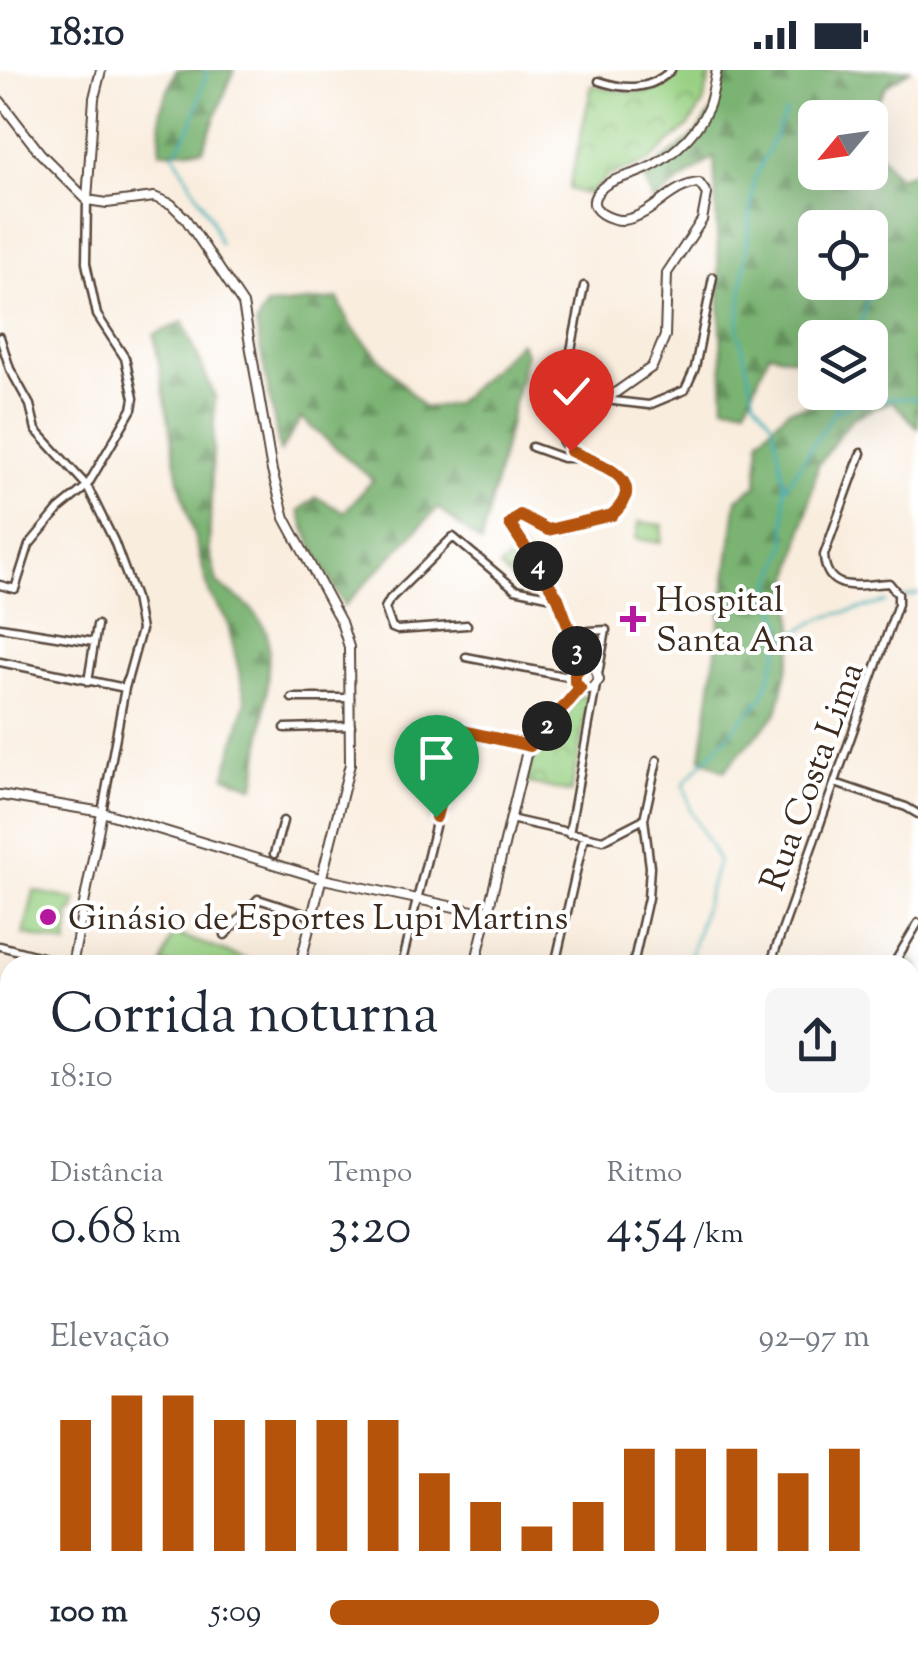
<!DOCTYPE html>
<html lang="pt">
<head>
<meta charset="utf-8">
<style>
	:root { --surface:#fff; --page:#f6f6f7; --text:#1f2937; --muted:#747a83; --accent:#b45309 }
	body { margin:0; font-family:"Sorts Mill Goudy",serif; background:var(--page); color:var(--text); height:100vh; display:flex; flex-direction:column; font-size:38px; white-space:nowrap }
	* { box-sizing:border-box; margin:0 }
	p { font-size:32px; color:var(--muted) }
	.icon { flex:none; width:55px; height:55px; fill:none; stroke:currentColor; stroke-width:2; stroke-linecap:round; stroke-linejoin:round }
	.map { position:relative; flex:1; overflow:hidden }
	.sheet { position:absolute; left:0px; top:885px; width:920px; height:715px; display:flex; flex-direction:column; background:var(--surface); border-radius:30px 30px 0 0; box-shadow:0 10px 40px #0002 }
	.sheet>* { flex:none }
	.needle { width:65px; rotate:241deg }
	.tools { position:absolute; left:798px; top:30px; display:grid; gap:20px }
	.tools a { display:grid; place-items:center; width:90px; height:90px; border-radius:15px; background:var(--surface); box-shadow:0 10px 40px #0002; font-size:50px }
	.pin { position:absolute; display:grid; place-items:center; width:85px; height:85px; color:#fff; margin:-102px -42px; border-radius:50% 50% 50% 0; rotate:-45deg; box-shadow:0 0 10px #0007 }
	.pin .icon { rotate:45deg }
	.km { position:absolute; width:50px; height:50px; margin:-25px; border-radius:50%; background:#222; color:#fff; font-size:28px; line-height:50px; text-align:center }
	.round { display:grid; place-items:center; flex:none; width:105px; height:105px; border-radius:15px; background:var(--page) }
	.head { display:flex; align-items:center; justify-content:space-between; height:170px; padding:0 50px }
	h1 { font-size:55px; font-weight:600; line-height:75px }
	.stats { display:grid; grid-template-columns:repeat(3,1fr); gap:15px; height:170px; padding:10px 50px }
	.stats div { display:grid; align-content:center }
	.stats b { font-size:50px; font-weight:600 }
	.stats small { font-size:28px; font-weight:400 }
	.stats p { font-size:28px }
	.chart { height:280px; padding:20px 50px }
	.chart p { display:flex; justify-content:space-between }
	.chart svg { width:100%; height:180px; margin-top:10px; stroke:var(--accent); stroke-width:6 }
	ul { padding:0 50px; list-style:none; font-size:32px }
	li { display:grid; grid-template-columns:160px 120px 1fr; align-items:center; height:75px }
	li i { height:25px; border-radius:12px; background:var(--accent) }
	.status { display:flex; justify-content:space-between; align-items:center; height:70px; padding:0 50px; background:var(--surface); direction:ltr }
	.status svg { height:28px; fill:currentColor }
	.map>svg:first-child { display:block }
	.green { fill:#99d184; stroke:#6a7e51; stroke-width:2.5 }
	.forest { fill:url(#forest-firs); stroke:#5a6e48; stroke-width:2.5; fill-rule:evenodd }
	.park { fill:url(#park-crowns); stroke:#6a7e51; stroke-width:2.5 }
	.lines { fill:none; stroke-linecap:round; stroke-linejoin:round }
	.stream { stroke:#3eafb7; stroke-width:2.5 }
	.minor-casing { stroke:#58473b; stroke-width:11 }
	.tertiary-casing { stroke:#58473b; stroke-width:12 }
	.primary-casing { stroke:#58473b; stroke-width:15 }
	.minor { stroke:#fff; stroke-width:6 }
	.tertiary { stroke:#fff; stroke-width:8 }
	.primary { stroke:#fff; stroke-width:10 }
	.route-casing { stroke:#fff; stroke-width:20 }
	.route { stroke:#b45309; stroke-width:12 }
	.poi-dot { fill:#b5179e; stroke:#fff; stroke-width:4 }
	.labels { text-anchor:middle; stroke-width:8; stroke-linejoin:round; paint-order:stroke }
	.poi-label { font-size:35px; fill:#3b2a1e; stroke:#fff; text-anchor:start }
	.street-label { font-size:35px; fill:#3b2a1e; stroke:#fff }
</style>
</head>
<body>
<div class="status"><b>18:10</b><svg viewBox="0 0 49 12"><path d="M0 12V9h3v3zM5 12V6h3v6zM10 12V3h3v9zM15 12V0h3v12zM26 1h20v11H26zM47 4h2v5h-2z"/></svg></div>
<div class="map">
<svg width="918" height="1600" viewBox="0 0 918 1600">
	<defs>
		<pattern id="forest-firs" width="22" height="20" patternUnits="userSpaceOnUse" patternTransform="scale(2.5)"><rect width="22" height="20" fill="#7ab372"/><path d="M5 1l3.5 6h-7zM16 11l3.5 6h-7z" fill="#65925d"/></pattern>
		<pattern id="park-crowns" width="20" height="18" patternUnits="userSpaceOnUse" patternTransform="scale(2.5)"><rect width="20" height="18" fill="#99d184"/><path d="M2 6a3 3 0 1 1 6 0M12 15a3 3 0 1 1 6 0" fill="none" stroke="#7eaa6b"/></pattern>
	</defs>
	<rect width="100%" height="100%" fill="#fff"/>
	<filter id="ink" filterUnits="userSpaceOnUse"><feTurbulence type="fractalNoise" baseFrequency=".01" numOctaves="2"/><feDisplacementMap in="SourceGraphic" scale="20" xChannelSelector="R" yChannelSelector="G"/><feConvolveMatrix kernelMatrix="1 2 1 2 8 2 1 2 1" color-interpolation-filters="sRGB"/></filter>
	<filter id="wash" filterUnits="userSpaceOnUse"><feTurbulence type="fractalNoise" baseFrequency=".0048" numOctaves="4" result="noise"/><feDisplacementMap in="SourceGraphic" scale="40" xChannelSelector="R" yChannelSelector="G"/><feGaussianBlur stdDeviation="2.25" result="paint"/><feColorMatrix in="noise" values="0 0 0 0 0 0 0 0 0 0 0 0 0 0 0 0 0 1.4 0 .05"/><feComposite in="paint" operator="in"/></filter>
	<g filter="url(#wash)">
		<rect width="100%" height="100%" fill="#f9edde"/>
		<path class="green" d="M 639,452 L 663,455 L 661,473 L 636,469 Z
			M 34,821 L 76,830 L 74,841 L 70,841 L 67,875 L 24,864 Z
			M 173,863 L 262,895 L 162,895 Z"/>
		<path class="forest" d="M 176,0 L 234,0 L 203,79 L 160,82 L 161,38 Z
			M 723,0 L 910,0 L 887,15 L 867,47 L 815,48 L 815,102 L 870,102 L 870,71 L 897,107 L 918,101 L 918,358 L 892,331 L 852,348 L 818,395 L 789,517 L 795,568 L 777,643 L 724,701 L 701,688 L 737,429 L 757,415 L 760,368 L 788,340 L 814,334 L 818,323 L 870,322 L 870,268 L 815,268 L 815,293 L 769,283 L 746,337 L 724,335 L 714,87 L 653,132 L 644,105 L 695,65 L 713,40 ZM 815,158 L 870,158 L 870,212 L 815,212 Z
			M 338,229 L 350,255 L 424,338 L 455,334 L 520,272 L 526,283 L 481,473 L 438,438 L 344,536 L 310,471 L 299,441 L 316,427 L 344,442 L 373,410 L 301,348 L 280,382 L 256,255 L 266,236 Z
			M 183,252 L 215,327 L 209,479 L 217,513 C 236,527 257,538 266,561 C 274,582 259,689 255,717 L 225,706 L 246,631 L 227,550 L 210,525 L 179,410 L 154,265 Z
			M 907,887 L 918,895 L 918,945 L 910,940 L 913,922 L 910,920 L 910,895 L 902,895 Z"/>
		<path class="park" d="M 681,0 L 712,0 L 703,34 L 689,56 L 647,93 L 608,106 L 589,125 L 569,119 L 592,15 C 624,23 660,32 681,0 Z
			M 523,480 L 547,521 L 516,514 L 499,497 Z
			M 595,562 L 601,563 L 597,592 L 585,589 L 578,573 Z
			M 579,626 L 589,628 L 571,723 L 526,712 L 533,683 Z"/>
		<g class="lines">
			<path class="stream" d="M 207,0 L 192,54 L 174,84 L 211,148 L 220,174
				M 857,268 L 877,193
				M 837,341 L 864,329 L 918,328
				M 784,420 L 834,342 L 841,322
				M 905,527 L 918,524
				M 784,569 L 822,548 L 886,532
				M 688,895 L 718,790 L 691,741 L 684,713 L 763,627 L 782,569 L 782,555 L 770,521 L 786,474 L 784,411 L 773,353 L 754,328 L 738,258 L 754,110 L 786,42
				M 910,1522 L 918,1525"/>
		</g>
	</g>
	<g filter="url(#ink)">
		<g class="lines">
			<g class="minor-casing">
				<path id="minor" d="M 599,11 C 625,20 650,21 671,0
					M 0,267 L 10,299 L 30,335 L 36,360 L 87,416 L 114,471 L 135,528 L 141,560 L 125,618 L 102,742
					M 561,330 L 584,216
					M 605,330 L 649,335 L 685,320 L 695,298 L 713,207
					M 532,377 L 563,388 L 582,388
					M 0,515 L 15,519 L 29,475 L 59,439 L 87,416 L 132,339 L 134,328 L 125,288 L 97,245 L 86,193 L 87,130
					M 467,555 L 397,560 L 392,558 L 385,538 L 390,529 L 453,467 L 515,519 L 557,528
					M 0,557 L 94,572
					M 466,587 L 574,608
					M 0,592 L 125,618
					M 88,612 L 97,555
					M 292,628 L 350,628
					M 285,658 L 351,656
					M 835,713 L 906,737 L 918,744
					M 510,749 L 603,770 L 644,749
					M 569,764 L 606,560 L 589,561 L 574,573
					M 274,784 L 283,751
					M 225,865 L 258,829 L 305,844
					M 0,876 L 72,895
					M 401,895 L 458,663 L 463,661 L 530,676
					M 555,895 L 584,767
					M 633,895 L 648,828 L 650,797 L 644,749 L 657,690
					M 770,895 L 898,534 L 898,524 L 889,513 C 862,514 826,526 824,485 L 861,383
					M 893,895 L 918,853
					M 910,947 L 918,953
					M 0,956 L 10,958
					M 0,998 L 10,998
					M 910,1163 L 918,1152
					M 910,1238 L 918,1237
					M 910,1418 L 918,1418
					M 910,1577 L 918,1554
					M 910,1589 L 918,1592
					M 0,1597 L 28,1590
					M 90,1600 L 98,1590
					M 416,1600 L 420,1590
					M 494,1600 L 499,1590
					M 604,1600 L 608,1590
					M 756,1600 L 760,1590
					M 902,1600 L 906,1590"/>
			</g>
			<g class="tertiary-casing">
				<path id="tertiary" d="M 0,31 L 40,83 L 87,130 L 107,133 L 154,127 L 171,134 L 185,148 L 243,234 L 272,401 L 285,448 L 341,552 L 349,577 L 350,694 L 300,895
					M 87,130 L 94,28 L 101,0
					M 583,596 L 558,528 L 510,454 L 520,445 C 529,449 537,458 547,460 C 561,463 580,454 593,450 C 606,447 620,444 623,429 C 631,390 583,396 566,375 C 555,362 559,346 561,330 L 605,330 L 652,297 L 665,266 L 667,203 L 702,150 L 707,124 L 699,113 C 670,115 653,146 624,150 C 613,151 586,141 596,125 C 604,111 622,108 636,103 C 664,94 696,66 708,38 C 713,26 714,12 717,0
					M 580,618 L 591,619 L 599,610 L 595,598 L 583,596
					M 580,618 L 574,608 L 583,596
					M 0,725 L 102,742 L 323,809 L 487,844
					M 72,895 L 102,742
					M 475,895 L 526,685 L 580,618
					M 0,1456 L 10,1442
					M 502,1590 L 530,1600
					M 186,1600 L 197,1590"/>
			</g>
			<g class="primary-casing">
				<path id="primary" d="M 0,1137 L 10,1138
					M 0,1159 L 10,1159
					M 910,1300 L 918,1300
					M 910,1312 L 918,1312"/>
			</g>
			<use href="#minor" class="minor"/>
			<use href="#tertiary" class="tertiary"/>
			<use href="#primary" class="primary"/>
		</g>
	</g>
	<g class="lines" filter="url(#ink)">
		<g class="route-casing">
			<path id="route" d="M 436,747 L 458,662 L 463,661 L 530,676 L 580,618 L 575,612 L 575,604 L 583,596 L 558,528 L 510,454 L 520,445 L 548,460 L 612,445 C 653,407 593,393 571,381"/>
		</g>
		<use href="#route" class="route"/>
	</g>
	<g class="poi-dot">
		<path d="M628 534h10v10h10v10h-10v10h-10v-10h-10v-10h10z"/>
		<circle cx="48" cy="847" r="10"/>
	</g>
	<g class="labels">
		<g class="poi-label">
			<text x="656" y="541">Hospital<tspan x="656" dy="40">Santa Ana</tspan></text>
			<text x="68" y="859">Ginásio de Esportes Lupi Martins</text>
		</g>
		<g class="street-label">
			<text transform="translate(811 706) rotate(-70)" y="12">Rua Costa Lima</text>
		</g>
	</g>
</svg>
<div class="tools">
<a><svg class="needle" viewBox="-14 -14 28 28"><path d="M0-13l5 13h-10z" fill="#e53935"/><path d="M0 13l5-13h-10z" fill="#747a83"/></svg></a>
<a><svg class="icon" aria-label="locate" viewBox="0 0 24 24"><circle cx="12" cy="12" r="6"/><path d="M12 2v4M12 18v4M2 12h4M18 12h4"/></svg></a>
<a><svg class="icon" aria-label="layers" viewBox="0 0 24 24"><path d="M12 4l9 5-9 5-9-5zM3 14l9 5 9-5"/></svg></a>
</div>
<div class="pin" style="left:436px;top:747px;background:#1e9e55"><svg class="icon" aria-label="arrive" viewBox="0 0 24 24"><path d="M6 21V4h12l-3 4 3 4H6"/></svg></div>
<div class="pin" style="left:571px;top:381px;background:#d93025"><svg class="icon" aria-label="check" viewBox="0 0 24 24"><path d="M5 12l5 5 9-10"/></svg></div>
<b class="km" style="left:547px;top:656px">2</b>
<b class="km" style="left:577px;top:581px">3</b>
<b class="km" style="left:538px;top:496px">4</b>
<section class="sheet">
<div class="head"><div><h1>Corrida noturna</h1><p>18:10</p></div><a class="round"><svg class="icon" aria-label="share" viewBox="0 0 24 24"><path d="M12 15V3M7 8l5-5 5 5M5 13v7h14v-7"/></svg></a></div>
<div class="stats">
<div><p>Distância</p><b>0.68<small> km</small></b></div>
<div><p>Tempo</p><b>3:20</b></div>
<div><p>Ritmo</p><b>4:54<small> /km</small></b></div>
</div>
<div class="chart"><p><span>Elevação</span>92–97 m</p>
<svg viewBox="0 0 160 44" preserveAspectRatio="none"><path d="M5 44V12M15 44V6M25 44V6M35 44V12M45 44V12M55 44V12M65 44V12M75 44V25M85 44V32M95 44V38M105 44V32M115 44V19M125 44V19M135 44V19M145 44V25M155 44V19"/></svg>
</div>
<ul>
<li><b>100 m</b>5:09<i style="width:61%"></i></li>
</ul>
</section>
</div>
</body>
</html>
